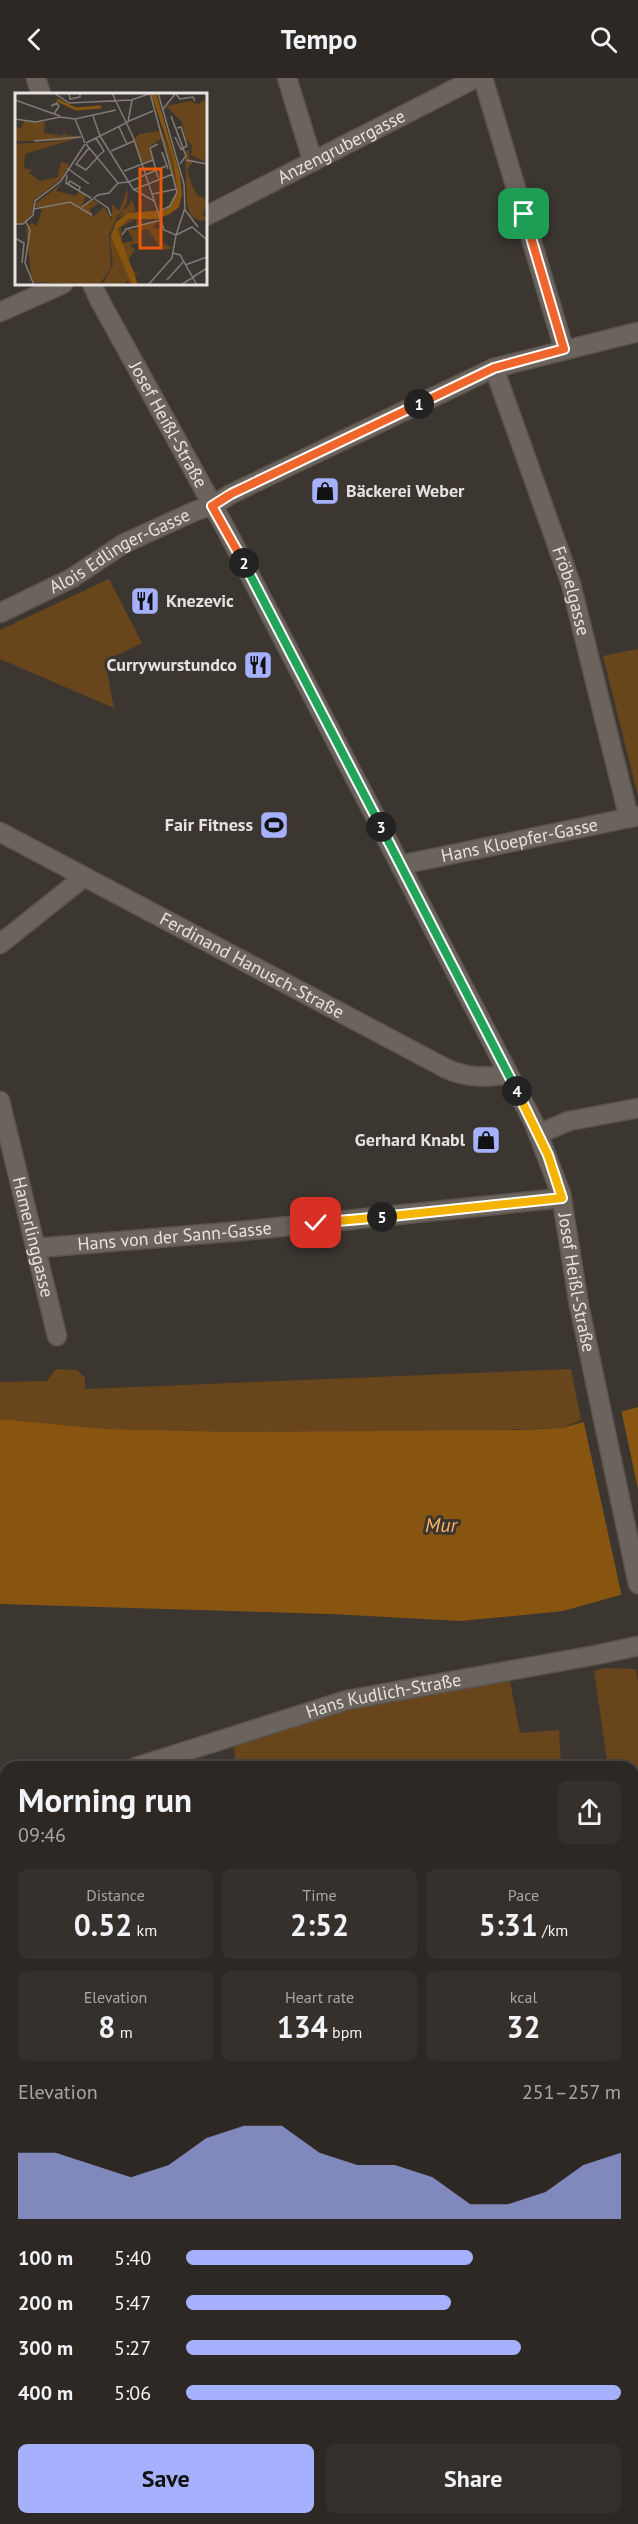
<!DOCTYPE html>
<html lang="en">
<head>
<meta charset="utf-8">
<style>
	:root { --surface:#2d2824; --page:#35302c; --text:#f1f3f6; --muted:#a7a6a6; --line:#484441; --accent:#a5b1fc }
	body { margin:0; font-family:"PT Sans",sans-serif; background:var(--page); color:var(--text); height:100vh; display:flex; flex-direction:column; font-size:22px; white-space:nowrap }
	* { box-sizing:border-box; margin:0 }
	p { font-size:20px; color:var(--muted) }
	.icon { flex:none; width:33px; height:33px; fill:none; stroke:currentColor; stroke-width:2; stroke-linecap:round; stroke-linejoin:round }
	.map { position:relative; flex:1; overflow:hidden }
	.details { position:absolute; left:0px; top:1683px; width:639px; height:764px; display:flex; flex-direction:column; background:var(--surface); border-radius:18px 18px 0 0; box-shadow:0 2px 4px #0004,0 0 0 2px var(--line) }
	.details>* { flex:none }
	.pin { position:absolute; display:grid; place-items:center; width:51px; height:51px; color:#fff; margin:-26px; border-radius:12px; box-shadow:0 3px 9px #0006 }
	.km { position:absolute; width:30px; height:30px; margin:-15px; border-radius:50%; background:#222; color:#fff; font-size:16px; line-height:30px; text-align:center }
	.round { display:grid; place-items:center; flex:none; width:63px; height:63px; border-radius:9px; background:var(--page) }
	.overview { display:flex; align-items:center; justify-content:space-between; height:102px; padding:0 18px }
	h1 { font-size:33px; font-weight:800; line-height:45px }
	.stats { display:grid; grid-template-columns:repeat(3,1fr); gap:9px; height:102px; padding:6px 18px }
	.stats div { display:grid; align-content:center; border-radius:9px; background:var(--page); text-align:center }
	.stats b { font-size:30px; font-weight:800 }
	.stats small { font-size:16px; font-weight:400 }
	.stats p { font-size:16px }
	.chart { height:168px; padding:12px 18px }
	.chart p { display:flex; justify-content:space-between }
	.chart svg { width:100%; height:108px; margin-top:6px; fill:var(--accent); opacity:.7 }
	.cta { display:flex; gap:12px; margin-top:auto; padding:12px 18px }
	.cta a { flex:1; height:69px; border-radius:9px; background:var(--accent); color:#111; font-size:24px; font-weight:800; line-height:69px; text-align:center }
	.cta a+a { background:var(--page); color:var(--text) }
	ul { padding:0 18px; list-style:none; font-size:20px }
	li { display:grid; grid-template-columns:96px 72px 1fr; align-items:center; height:45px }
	li i { height:15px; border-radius:8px; background:var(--accent) }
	header { display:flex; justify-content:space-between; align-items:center; height:78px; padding:0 18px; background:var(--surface); font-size:27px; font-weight:800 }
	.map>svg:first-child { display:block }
	.built { fill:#493e33 }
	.green { fill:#69451b }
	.water { fill:#851 }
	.pier { fill:#3c3630 }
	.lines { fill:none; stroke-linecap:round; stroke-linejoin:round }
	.street-casing { stroke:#5a544f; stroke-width:21 }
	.secondary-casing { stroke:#5a544f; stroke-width:21 }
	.street { stroke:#6b645d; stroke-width:18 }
	.secondary { stroke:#6b645d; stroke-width:18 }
	.rail-casing { stroke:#8e8984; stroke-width:7 }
	.rail { stroke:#3c3630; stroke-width:4.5; stroke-dasharray:14; stroke-linecap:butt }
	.split-1-casing { stroke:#fff; stroke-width:12 }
	.split-2-casing { stroke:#fff; stroke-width:12 }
	.split-3-casing { stroke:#fff; stroke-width:12 }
	.split-4-casing { stroke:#fff; stroke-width:12 }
	.split-5-casing { stroke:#fff; stroke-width:12 }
	.split-6-casing { stroke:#fff; stroke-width:12 }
	.split-1 { stroke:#f0652b; stroke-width:8 }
	.split-2 { stroke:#f0652b; stroke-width:8 }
	.split-3 { stroke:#22a559; stroke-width:8 }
	.split-4 { stroke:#22a559; stroke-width:8 }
	.split-5 { stroke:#f5b400; stroke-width:8 }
	.split-6 { stroke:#f5b400; stroke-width:8 }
	.labels { text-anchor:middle; stroke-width:6; stroke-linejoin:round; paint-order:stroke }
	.street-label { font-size:18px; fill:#e6e2de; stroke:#3c3630 }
	.poi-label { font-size:18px; font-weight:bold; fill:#e6e2de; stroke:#3c3630; text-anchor:end }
	.water-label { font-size:20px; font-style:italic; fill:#fcb466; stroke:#3c3630 }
	.inset-river { fill:none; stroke:#851; stroke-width:3 }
	.inset-road { fill:none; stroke:#807b76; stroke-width:1.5 }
	.view { fill:#e8590c; fill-opacity:0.15; stroke:#e8590c; stroke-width:3 }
	.inset-edge { fill:none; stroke:#e6e2de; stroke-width:3 }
</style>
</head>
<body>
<header><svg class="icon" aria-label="back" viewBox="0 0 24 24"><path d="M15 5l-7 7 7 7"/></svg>Tempo<svg class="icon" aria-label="search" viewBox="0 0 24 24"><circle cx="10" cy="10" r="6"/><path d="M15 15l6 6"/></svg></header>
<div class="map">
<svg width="638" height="2446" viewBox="0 0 638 2446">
	<rect width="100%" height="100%" fill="#3c3630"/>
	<path class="built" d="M 6,1903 L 6,1975 L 0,1931 L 0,1904 Z
		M 0,2119 L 6,2166 L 6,2440 L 633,2440 L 633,2377 L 638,2377 L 638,2446 L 0,2446 Z"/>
	<path class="green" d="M 109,501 L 142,565 L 105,583 L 114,630 L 0,581 L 0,552 Z
		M 638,571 L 638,718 L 603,578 Z
		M 56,1291 L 77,1292 L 85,1300 L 85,1311 L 571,1291 L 581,1342 L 562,1350 L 381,1355 L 241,1354 L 107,1351 L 0,1341 L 0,1304 L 47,1303 Z
		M 605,1590 L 636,1591 L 638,1604 L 638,1900 L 633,1900 L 633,1689 L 608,1689 L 594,1593 Z
		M 510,1603 L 520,1655 L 559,1652 L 561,1689 L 236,1689 L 234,1669 L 333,1635 L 332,1631 Z
		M 6,1736 L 6,1903 L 0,1904 L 0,1738 Z
		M 638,1920 L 638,2065 L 634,2068 L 633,2076 L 633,1921 Z
		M 0,1931 L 6,1975 L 6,2166 L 0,2119 Z
		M 633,2123 L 638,2148 L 638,2377 L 633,2377 Z"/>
	<path class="water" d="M 638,1329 L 638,1512 L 563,1533 L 461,1543 L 331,1536 L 0,1526 L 0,1341 L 107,1351 L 241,1354 L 519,1352 L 562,1350 Z"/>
	<path class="pier" d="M 621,1331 L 638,1411 L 638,1515 L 622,1519 L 583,1341 Z"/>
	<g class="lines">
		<g class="street-casing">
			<g id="street">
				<path d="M 287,0 L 313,84"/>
				<path d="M 483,0 L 564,271"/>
				<path id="s1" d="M 206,138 L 476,0"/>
				<path d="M 0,234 L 63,206"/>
				<path id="s2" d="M 494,290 L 571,506 L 629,740"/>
				<path id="s3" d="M 0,535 L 72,500 L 123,466 L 195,433 L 212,428 L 231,416 L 494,290 L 638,254"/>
				<path id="s4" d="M 400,787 L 638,738"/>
				<path d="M 0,866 L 84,799"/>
				<path id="s5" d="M 0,1023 L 57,1258"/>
				<path d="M 538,1056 L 569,1043 L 638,1030"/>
				<path id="s6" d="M 37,1170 L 241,1153 L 562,1120"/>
				<path id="s7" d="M 136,1689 L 347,1622 L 596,1577 L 638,1568"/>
				<path d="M 0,1729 L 6,1727"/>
			</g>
		</g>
		<g class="secondary-casing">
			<g id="secondary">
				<path d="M 36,0 L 41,16"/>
				<path id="s8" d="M 92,206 L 100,223 L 228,455 L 534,1045 L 561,1116 L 579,1227 L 638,1506"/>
				<path id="s9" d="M 0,754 L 447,991 C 468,1000 486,1000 508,996"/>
			</g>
		</g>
		<use href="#street" class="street"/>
		<use href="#secondary" class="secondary"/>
		<g class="rail-casing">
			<path id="rail" d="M 0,2391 L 6,2410
				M 0,2427 L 5,2446
				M 19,2440 L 22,2446"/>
		</g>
		<use href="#rail" class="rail"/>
	</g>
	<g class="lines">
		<g class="split-1-casing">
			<path id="split-1" d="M 419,326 L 494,290 L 564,271 L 524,136"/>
		</g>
		<g class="split-2-casing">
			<path id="split-2" d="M 244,485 L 212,428 L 231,416 L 419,326"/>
		</g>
		<g class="split-3-casing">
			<path id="split-3" d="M 244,485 L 381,749"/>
		</g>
		<g class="split-4-casing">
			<path id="split-4" d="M 381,749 L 517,1013"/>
		</g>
		<g class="split-5-casing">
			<path id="split-5" d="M 382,1139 L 562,1120 L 548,1077 L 517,1013"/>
		</g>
		<g class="split-6-casing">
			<path id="split-6" d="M 316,1145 L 382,1139"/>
		</g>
		<use href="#split-1" class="split-1"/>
		<use href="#split-2" class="split-2"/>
		<use href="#split-3" class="split-3"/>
		<use href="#split-4" class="split-4"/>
		<use href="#split-5" class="split-5"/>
		<use href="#split-6" class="split-6"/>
	</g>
	<defs>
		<g id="shop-square" transform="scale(1.5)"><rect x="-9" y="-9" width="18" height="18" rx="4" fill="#a5b1fc" stroke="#3c3630"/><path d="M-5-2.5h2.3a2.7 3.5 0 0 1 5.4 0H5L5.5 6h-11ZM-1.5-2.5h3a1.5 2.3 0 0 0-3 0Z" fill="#111"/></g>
		<g id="restaurant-square" transform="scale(1.5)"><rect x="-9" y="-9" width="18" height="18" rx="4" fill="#a5b1fc" stroke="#3c3630"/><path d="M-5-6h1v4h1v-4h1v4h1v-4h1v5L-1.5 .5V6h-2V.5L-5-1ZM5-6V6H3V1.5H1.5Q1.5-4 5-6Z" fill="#111"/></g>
		<g id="stadium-square" transform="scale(1.5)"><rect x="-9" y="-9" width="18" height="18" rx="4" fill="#a5b1fc" stroke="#3c3630"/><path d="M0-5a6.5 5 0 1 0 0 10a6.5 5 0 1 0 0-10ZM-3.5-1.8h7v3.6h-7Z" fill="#111"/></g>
	</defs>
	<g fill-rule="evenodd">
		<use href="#shop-square" x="325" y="413"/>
		<use href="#restaurant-square" x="145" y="523"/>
		<use href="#restaurant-square" x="258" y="587"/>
		<use href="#stadium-square" x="274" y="747"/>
		<use href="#shop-square" x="486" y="1062"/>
	</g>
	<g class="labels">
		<g class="street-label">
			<text dy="6" stroke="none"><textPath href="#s1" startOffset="152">Anzengrubergasse</textPath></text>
			<text dy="6" stroke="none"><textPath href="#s8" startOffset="160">Josef Heißl-Straße</textPath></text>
			<text dy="6" stroke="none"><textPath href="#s3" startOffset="135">Alois Edlinger-Gasse</textPath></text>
			<text dy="6" stroke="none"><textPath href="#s2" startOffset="236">Fröbelgasse</textPath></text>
			<text dy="6" stroke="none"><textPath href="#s4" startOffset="122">Hans Kloepfer-Gasse</textPath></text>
			<text dy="6" stroke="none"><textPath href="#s9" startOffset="285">Ferdinand Hanusch-Straße</textPath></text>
			<text dy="6" stroke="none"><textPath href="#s5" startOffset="140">Hamerlinggasse</textPath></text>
			<text dy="6" stroke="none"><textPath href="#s6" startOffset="138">Hans von der Sann-Gasse</textPath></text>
			<text dy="6" stroke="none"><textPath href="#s8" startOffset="1114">Josef Heißl-Straße</textPath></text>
			<text dy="6" stroke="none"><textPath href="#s7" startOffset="258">Hans Kudlich-Straße</textPath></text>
		</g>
		<g class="poi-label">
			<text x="346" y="419" text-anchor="start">Bäckerei Weber</text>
			<text x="166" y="529" text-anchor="start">Knezevic</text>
			<text x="237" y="593">Currywurstundco</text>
			<text x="253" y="753">Fair Fitness</text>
			<text x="465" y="1068">Gerhard Knabl</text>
		</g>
		<g class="water-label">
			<text x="441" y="1454">Mur</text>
		</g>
	</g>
	<g transform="translate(15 15)">
		<rect width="192" height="192" fill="#3c3630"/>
		<path d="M 187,7 L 192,8 L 192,70 L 176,62 L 177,52 L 170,46 L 167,29 L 151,13 L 175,8 L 184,12 ZM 9,28 L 30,29 L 29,40 L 48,43 L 49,37 L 50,42 L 66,44 L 10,61 L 9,75 L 17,77 L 14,80 L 25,88 L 43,84 L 46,69 L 54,71 L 47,85 L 18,108 L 19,117 L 10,130 L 0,131 L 0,51 L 49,48 L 0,48 L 0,34 L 6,35 ZM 143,29 L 160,70 L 163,99 L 153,114 L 162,99 L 147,45 L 134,54 L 138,67 L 126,70 L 119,47 L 124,41 L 145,38 ZM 174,57 L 174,66 L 179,67 L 172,77 L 177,92 L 182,102 L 192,107 L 188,122 L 192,126 L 186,128 L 176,123 L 172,111 L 170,59 ZM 47,90 L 41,98 L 61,103 L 64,98 L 71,103 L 67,113 L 78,107 L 84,110 L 75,116 L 78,124 L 89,114 L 97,127 L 97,111 L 104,118 L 113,95 L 112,110 L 94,141 L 96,175 L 84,192 L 17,189 L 11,135 L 17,130 L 22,133 L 27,117 L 19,112 ZM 116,105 L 121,118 L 143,118 L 120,118 L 103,125 L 96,139 L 117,192 L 111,187 L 111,192 L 87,192 L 98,172 L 95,148 L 96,137 L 103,122 L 115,111 ZM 124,125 L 125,132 L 143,129 L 137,135 L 144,136 L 146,127 L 147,150 L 158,155 L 147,157 L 133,136 L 125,138 L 126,150 L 123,134 L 124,150 L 115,152 L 120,157 L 113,167 L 120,180 L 126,179 L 120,182 L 121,187 L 101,139 L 109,128 ZM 121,126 L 122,137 L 112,136 L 119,148 L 107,150 L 106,134 Z" fill="#69451b" fill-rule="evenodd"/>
		<path d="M 136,0 L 141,0 L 165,82 L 167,101 L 164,114 L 155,121 L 143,126 L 114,126 L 102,136 L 123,192 L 117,192 L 96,143 L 101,129 L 113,120 L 151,117 L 163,99 L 159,69 Z" fill="#851"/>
		<path class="inset-river" d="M 42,7 L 61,16 L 86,14"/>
		<path class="inset-road" d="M 39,0 L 54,10 L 116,7 L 137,0M 54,0 L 55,6 L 65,4 L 65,0M 97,0 L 118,44 L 149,137 L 161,142 L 157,165 L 133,192M 135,0 L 162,99 L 155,113 L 145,118M 143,0 L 169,91 L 170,115 L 161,142M 160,0 L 165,6 L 178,4 L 180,8M 0,7 L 45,23M 36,13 L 42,10 L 44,13 L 39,21M 148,16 L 160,1M 78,23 L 85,43M 156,23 L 171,63 L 165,71M 0,26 L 21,29 L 45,24 L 60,26 L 70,50M 60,26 L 101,17M 114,28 L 138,18M 104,34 L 112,51M 85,43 L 118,96 L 139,108M 160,44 L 166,56 L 172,53 L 166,34 L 162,35M 81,45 L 89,58 L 82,64M 19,48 L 66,44M 71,50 L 113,29 L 117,7M 71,51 L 103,90M 74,55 L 61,71 L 71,77 L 82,65M 96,58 L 119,48M 147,59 L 153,76M 171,67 L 192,71M 52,75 L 74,91M 109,78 L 138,67M 52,82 L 51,90 L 76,105M 143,85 L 135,55 L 143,51M 114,89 L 151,73M 53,91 L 55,88 L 65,94 L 64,98M 118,97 L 158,81M 138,101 L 161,96M 80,106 L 93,115 L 96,123M 67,114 L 83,102 L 94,100 L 103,90 L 114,89M 19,116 L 55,109 L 77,122M 170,117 L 183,134M 11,129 L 15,137 L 10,170 L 19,192M 0,131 L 8,131 L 18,122 L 20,108 L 46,88 L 70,51M 107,142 L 111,136 L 146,127M 161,142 L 177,134 L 192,147M 0,145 L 9,150 L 7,170M 158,160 L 165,162 L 182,192M 170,172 L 192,164M 152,187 L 168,169M 166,192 L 192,175"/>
		<path class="view" d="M 125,76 L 146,76 L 146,155 L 125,155 Z"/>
		<rect width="192" height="192" class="inset-edge"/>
	</g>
</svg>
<div class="pin" style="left:524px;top:136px;background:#1e9e55"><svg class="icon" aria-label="arrive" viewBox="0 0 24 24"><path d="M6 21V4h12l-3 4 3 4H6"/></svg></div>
<div class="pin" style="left:316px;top:1145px;background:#d93025"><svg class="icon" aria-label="check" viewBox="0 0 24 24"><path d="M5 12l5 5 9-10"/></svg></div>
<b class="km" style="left:419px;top:326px">1</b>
<b class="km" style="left:244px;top:485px">2</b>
<b class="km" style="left:381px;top:749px">3</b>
<b class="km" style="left:517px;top:1013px">4</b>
<b class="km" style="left:382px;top:1139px">5</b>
<section class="details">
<div class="overview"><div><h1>Morning run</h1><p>09:46</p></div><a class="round"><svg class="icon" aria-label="share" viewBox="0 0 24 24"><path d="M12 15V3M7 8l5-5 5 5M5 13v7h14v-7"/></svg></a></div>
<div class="stats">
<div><p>Distance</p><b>0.52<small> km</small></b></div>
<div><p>Time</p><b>2:52</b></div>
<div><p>Pace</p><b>5:31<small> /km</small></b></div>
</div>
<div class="stats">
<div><p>Elevation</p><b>8<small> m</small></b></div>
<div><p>Heart rate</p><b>134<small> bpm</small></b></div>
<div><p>kcal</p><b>32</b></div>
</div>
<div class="chart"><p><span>Elevation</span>251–257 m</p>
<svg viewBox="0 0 160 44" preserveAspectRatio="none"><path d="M0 44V17L10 17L20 22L30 27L40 22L50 11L60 6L70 6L80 17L90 22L100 22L110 27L120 38L130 38L140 33L150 22L160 17V44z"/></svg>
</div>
<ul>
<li><b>100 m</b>5:40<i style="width:66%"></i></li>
<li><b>200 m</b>5:47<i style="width:61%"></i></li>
<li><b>300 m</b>5:27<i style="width:77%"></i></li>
<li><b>400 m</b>5:06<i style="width:100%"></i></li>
</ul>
<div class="cta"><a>Save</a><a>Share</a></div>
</section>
</div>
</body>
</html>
